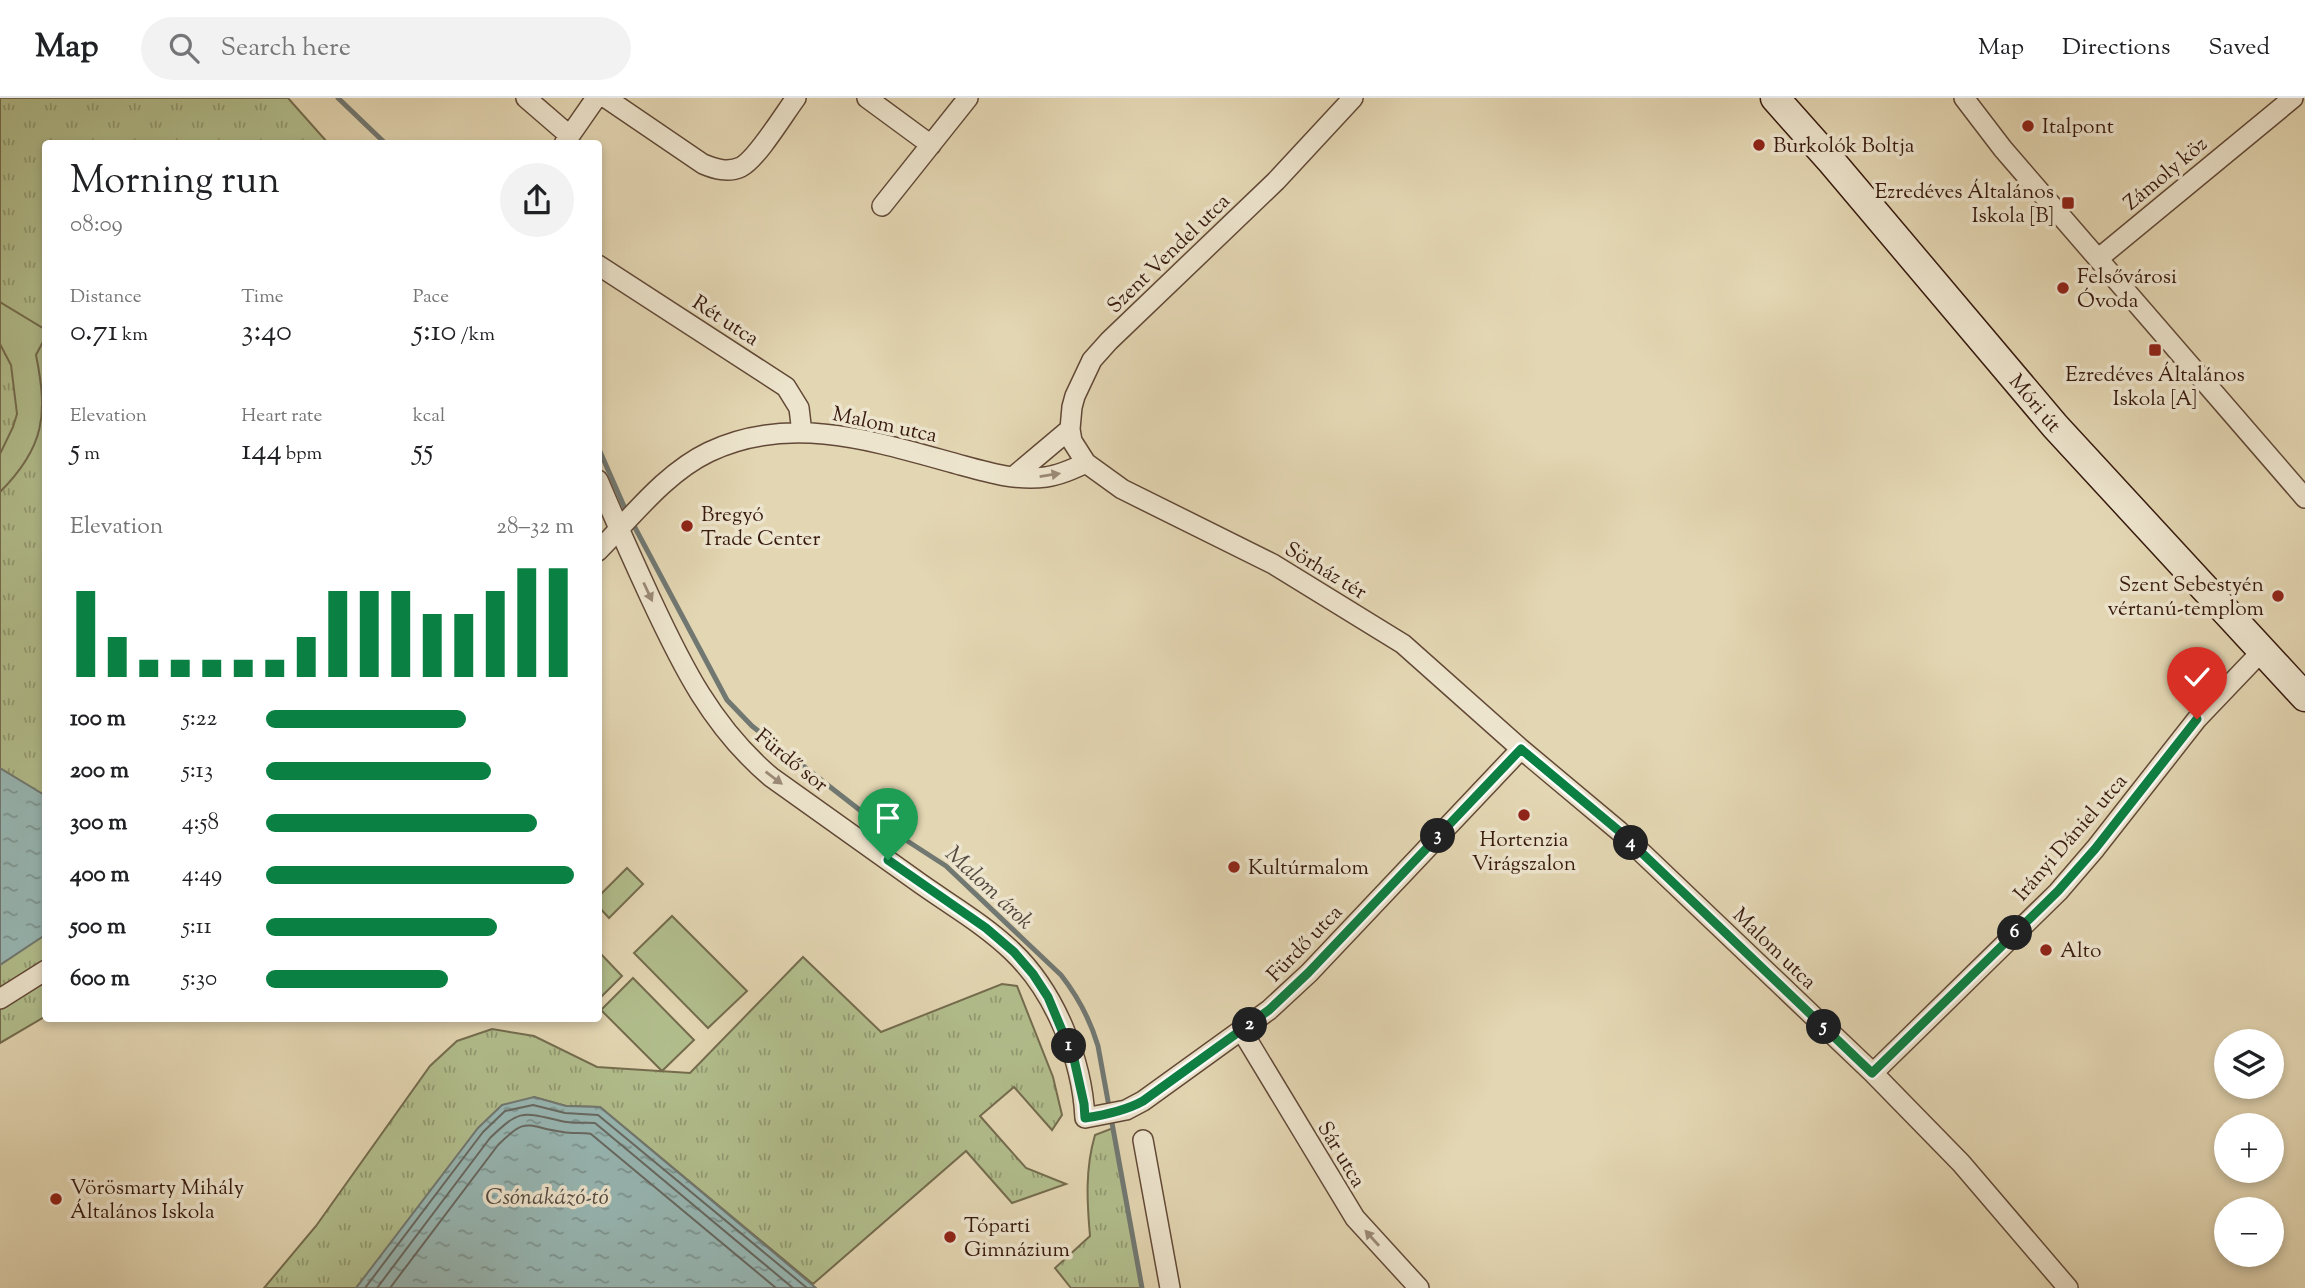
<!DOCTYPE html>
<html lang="en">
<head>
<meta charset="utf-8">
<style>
	:root { --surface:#fff; --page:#f2f2f2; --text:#202124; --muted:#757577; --line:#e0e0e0; --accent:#0b8043 }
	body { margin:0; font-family:"Sorts Mill Goudy",serif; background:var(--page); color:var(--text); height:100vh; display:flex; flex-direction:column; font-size:26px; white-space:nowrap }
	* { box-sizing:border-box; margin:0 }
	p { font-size:23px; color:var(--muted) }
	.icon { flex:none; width:38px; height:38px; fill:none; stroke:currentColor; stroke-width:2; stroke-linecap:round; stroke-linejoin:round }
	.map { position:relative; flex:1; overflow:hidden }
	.panel { position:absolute; left:42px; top:42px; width:560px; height:882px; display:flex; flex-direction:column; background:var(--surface); border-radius:7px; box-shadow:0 4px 10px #0003 }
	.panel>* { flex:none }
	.controls { position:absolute; left:2214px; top:931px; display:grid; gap:14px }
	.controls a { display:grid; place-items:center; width:70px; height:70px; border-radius:50%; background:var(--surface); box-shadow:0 4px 10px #0003; font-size:35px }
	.pin { position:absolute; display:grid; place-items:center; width:60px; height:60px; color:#fff; margin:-72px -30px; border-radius:50% 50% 50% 0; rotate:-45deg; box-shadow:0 0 7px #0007 }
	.pin .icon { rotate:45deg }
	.km { position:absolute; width:35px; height:35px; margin:-18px; border-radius:50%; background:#222; color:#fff; font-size:19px; line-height:35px; text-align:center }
	.round { display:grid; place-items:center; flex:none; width:74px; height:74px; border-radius:37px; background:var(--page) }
	.summary { display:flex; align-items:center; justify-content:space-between; height:119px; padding:0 28px }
	h1 { font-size:38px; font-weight:600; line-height:52px }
	.figures { display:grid; grid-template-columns:repeat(3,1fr); gap:10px; height:119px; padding:7px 28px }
	.figures div { display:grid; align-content:center }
	.figures b { font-size:30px; font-weight:600 }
	.figures small { font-size:19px; font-weight:400 }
	.figures p { font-size:19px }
	.chart { height:196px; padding:14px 28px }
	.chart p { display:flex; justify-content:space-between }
	.chart svg { width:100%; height:126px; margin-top:7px; stroke:var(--accent); stroke-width:6 }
	ul { padding:0 28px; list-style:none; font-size:23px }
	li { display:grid; grid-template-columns:112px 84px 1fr; align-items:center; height:52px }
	li i { height:18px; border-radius:9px; background:var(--accent) }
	header { display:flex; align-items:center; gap:42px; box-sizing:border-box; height:98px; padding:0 35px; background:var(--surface); border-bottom:2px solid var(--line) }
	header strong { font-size:33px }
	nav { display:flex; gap:38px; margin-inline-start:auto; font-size:24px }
	.search { width:490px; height:63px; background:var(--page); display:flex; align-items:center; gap:18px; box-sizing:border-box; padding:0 24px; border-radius:38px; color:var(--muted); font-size:26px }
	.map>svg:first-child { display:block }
	.grass { fill:url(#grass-tufts); stroke:#746c4e; stroke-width:2 }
	.pitch { fill:#b2be8d; stroke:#746c4e; stroke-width:2 }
	.water { fill:url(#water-ripples); stroke:#717872; stroke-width:2 }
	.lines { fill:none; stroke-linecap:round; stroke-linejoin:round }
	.shore { stroke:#676861; stroke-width:2 }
	.stream { stroke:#717872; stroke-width:5 }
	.minor-casing { stroke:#624937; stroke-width:22 }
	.secondary-casing { stroke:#371a0e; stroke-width:31 }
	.minor { stroke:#ede4cd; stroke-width:19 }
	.secondary { stroke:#ede4cd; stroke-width:28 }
	.oneway { fill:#9b8977 }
	.route-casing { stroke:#fff; stroke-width:14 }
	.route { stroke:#0b8043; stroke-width:9 }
	.poi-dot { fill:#8f2418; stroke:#ede4cd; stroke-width:2.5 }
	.labels { text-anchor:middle; stroke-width:7; stroke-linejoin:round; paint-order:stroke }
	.poi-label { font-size:21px; fill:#371a0e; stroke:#ede4cd; text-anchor:start }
	.street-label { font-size:21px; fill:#371a0e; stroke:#ede4cd }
	.water-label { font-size:23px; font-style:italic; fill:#544940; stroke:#ede4cd }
</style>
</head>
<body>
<header>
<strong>Map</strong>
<div class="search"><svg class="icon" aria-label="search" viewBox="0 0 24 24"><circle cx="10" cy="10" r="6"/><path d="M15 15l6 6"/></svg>Search here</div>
<nav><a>Map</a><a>Directions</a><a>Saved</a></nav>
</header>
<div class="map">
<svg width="2305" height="1190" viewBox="0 0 2305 1190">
	<defs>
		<pattern id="grass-tufts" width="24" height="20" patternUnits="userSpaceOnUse" patternTransform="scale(1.75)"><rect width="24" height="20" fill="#b2be8d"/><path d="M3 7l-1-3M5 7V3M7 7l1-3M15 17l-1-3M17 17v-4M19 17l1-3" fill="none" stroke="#929a72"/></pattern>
		<pattern id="water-ripples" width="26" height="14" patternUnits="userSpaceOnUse" patternTransform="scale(1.75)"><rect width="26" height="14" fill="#97b7b4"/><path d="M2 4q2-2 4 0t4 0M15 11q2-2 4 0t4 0" fill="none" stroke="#7c9491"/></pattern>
	</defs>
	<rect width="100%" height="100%" fill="#e3d6b2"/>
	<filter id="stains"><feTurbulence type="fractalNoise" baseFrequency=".00286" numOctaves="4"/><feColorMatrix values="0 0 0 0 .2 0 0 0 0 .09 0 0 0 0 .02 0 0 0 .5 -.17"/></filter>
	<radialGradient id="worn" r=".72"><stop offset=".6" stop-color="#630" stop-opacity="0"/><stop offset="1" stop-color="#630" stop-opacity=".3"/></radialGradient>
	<path class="grass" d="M 0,0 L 288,0 L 328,45 L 46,46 L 46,918 L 0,945 Z
		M 803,859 L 881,934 L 1002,886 L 1017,888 L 1053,979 L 1062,1017 L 1052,1032 L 1014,989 L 980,1018 L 1026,1070 L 1066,1086 L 1012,1105 L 966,1053 L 813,1186 L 600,1009 L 566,1008 L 534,999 L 386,1153 L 356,1190 L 264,1190 L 316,1128 L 430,968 L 457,943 L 492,931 L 534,938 L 597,969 L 690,975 Z
		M 1113,1030 L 1141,1190 L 1071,1190 L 1055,1170 L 1090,1138 C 1087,1104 1085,1071 1095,1037 Z"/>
	<path class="pitch" d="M 0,204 L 46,232 L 45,240 L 36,257 C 48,316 45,349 0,394 L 0,356 L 13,329 L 17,316 L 11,267 L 0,246 Z
		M 627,770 L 643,786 L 609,820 L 599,809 L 599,798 Z
		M 672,818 L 747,893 L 708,930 L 634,855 Z
		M 599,854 L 622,878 L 599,901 Z
		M 633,880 L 694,942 L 662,973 L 601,912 Z"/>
	<path class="water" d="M 0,670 L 46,698 L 45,837 L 0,867 Z
		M 534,999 L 566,1008 L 600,1009 L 816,1190 L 356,1190 L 478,1030 L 502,1007 Z"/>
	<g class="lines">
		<path class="shore" d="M 365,1190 L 483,1034 L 505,1013 L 533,1007 L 565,1015 L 598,1017 L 807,1190
			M 377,1190 L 490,1040 C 520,1011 522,1014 561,1023 C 572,1026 584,1024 595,1025 L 793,1190
			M 390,1190 L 498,1047 C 528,1017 526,1029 563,1034 C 572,1036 582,1034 591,1036 L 776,1190"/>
		<path class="stream" d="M 338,0 L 386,46
			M 598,349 L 627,415
			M 632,424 L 727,602 L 752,628 L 861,713 L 946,768 L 1061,877 C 1079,900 1090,921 1098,948 L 1142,1190"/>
		<g class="minor-casing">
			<path id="minor" d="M 526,0 L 570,38
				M 606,0 L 703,66 C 715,71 728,75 741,69 C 757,61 784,16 796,0
				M 867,0 L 931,47
				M 1353,0 L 1276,83 L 1109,243 L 1092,262 L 1075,298 L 1072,309 L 1070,331 L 1072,343 L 1086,365 L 1122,391 L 1273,466 L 1403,546 L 1521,651 L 1619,733 L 1873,975 L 1961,1065 L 2068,1190
				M 1964,0 L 2003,51 L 2305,400
				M 564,46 L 596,0
				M 882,108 L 968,0
				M 2099,160 L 2293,0
				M 598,167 L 786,289 L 799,310 L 802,335
				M 1013,379 L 1070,331
				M 598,382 C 615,422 632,460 650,499 C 682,568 712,629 771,679 C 819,713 866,747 914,781 C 947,805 983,825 1012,853 C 1055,894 1082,961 1085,1020 L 1126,1012 L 1143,1003 L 1269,912 L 1309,875 L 1521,651
				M 598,453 C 632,419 665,375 709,354 C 790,315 877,344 957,366 C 986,374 1015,383 1046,379 C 1060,377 1073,371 1086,365
				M 0,901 L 46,872
				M 1242,933 L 1355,1120 L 1419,1190
				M 1873,975 L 2058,794 L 2095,751 L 2197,621 L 2262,553
				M 1143,1042 L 1170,1190"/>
		</g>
		<g class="secondary-casing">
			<g id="secondary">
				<path id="s1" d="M 1775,0 L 1832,64 L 2055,328 L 2305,599"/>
			</g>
		</g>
		<use href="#minor" class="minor"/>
		<use href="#secondary" class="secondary"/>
	</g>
	<defs><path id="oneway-solid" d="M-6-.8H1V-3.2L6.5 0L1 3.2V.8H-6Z" transform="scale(1.75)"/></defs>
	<g class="oneway">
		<use href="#oneway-solid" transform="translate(1050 377) rotate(-9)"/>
		<use href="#oneway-solid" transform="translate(648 494) rotate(65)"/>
		<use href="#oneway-solid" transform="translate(774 680) rotate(37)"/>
		<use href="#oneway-solid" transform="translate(1372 1140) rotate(-132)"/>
	</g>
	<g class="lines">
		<g class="route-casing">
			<path id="route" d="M 888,762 L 986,830 L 1014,854 L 1033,876 L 1048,899 L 1074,961 L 1084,1006 L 1085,1020 C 1105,1017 1125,1013 1143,1003 L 1269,912 L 1308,875 L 1521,651 L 1619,733 L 1872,975 L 2058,793 L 2095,751 L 2197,621"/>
		</g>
		<use href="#route" class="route"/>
	</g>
	<g class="poi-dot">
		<circle cx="2028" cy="28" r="7"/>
		<circle cx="1759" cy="47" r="7"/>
		<rect x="2061" y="98" width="14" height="14" rx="3.5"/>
		<circle cx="2063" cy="190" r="7"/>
		<rect x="2148" y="245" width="14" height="14" rx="3.5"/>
		<circle cx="687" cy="428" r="7"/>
		<circle cx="2278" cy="498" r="7"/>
		<circle cx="1524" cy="717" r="7"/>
		<circle cx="1234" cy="769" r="7"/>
		<circle cx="2046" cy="852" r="7"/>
		<circle cx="56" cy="1101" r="7"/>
		<circle cx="950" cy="1139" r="7"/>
	</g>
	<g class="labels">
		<g class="poi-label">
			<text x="2042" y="35">Italpont</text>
			<text x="1773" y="54">Burkolók Boltja</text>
			<text x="2054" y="100" text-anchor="end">Ezredéves Általános<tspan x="2054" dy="24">Iskola [B]</tspan></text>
			<text x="2077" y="185">Felsővárosi<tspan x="2077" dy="24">Óvoda</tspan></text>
			<text x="2155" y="283" text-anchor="middle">Ezredéves Általános<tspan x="2155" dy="24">Iskola [A]</tspan></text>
			<text x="701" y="423">Bregyó<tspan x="701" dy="24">Trade Center</tspan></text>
			<text x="2264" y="493" text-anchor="end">Szent Sebestyén<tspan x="2264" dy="24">vértanú-templom</tspan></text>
			<text x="1524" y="748" text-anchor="middle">Hortenzia<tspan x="1524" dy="24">Virágszalon</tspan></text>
			<text x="1248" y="776">Kultúrmalom</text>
			<text x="2060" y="859">Alto</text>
			<text x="70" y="1096">Vörösmarty Mihály<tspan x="70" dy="24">Általános Iskola</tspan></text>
			<text x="964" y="1134">Tóparti<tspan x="964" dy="24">Gimnázium</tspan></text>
		</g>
		<g class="street-label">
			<text transform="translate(2165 75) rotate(-40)" y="7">Zámoly köz</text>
			<text transform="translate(1168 155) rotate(-44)" y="7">Szent Vendel utca</text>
			<text transform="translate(726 222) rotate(33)" y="7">Rét utca</text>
			<text dy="7" stroke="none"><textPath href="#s1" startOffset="401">Móri út</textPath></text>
			<text transform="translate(885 326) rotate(12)" y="7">Malom utca</text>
			<text transform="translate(1326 472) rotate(31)" y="7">Sörház tér</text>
			<text transform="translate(792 662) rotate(39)" y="7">Fürdő sor</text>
			<text transform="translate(2070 739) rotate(-49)" y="7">Irányi Dániel utca</text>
			<text transform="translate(1304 845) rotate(-46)" y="7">Fürdő utca</text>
			<text transform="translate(1775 850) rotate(44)" y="7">Malom utca</text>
			<text transform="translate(1342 1056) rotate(59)" y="7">Sár utca</text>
		</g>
		<g class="water-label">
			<text transform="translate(990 789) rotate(43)" y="8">Malom árok</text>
			<text x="547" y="1106">Csónakázó-tó</text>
		</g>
	</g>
	<rect width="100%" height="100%" filter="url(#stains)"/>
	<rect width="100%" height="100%" fill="url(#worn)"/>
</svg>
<div class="controls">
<a><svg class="icon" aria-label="layers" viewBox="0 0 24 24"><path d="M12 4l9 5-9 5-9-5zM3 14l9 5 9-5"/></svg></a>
<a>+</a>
<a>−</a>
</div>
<div class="pin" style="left:888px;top:762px;background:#1e9e55"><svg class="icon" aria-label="arrive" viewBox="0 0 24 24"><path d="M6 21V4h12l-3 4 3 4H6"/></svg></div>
<div class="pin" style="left:2197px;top:621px;background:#d93025"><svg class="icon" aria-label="check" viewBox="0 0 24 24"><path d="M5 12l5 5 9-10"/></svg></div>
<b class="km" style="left:1069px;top:948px">1</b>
<b class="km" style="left:1250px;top:927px">2</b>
<b class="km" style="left:1438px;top:738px">3</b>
<b class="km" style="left:1631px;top:745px">4</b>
<b class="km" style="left:1824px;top:929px">5</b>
<b class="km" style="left:2015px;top:835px">6</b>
<section class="panel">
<div class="summary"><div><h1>Morning run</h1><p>08:09</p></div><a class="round"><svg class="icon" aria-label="share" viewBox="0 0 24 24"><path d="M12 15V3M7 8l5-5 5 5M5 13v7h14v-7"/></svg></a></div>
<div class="figures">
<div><p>Distance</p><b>0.71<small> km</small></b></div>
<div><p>Time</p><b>3:40</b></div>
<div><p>Pace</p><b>5:10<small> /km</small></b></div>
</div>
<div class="figures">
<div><p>Elevation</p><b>5<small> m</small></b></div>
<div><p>Heart rate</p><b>144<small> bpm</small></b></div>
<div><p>kcal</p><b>55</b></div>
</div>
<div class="chart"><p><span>Elevation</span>28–32 m</p>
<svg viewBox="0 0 160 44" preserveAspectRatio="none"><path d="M5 44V14M15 44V30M25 44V38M35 44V38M45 44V38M55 44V38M65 44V38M75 44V30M85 44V14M95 44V14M105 44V14M115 44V22M125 44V22M135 44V14M145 44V6M155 44V6"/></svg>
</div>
<ul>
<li><b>100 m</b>5:22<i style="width:65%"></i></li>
<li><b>200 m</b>5:13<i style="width:73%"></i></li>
<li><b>300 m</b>4:58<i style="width:88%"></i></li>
<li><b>400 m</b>4:49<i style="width:100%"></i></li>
<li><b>500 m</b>5:11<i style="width:75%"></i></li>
<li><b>600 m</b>5:30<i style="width:59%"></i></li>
</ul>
</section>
</div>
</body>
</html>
